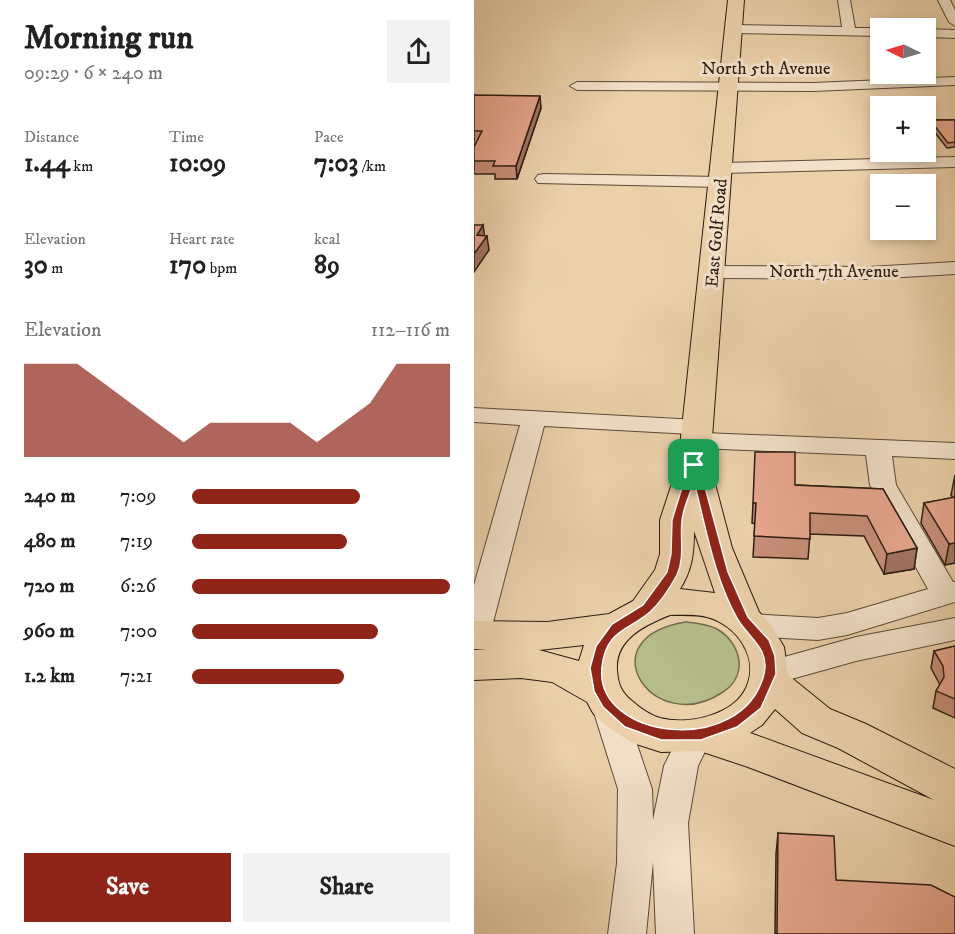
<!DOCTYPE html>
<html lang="en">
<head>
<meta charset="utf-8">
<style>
	:root { --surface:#fff; --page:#f2f2f2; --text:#222; --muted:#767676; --accent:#8f2418 }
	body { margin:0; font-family:"IM FELL DW Pica",serif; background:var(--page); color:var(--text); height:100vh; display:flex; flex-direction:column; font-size:22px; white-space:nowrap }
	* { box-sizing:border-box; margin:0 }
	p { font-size:20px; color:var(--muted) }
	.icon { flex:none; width:33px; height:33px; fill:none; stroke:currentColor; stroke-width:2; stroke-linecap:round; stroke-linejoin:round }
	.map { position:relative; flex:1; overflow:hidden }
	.drawer { display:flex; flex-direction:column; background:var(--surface); width:474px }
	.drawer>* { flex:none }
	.needle { width:39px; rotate:275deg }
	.fabs { position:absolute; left:396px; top:18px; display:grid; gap:12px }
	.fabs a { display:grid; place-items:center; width:66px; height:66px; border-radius:0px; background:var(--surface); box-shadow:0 3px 9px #0003; font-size:30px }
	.pin { position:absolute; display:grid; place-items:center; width:51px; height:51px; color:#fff; margin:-26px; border-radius:12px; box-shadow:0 3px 9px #0006 }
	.round { display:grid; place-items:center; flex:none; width:63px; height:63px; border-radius:0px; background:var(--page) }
	.headline { display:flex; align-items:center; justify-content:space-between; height:102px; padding:0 24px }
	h1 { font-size:33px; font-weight:700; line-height:45px }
	.stats { display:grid; grid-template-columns:repeat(3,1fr); gap:9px; height:102px; padding:6px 24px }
	.stats div { display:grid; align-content:center }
	.stats b { font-size:26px; font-weight:700 }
	.stats small { font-size:16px; font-weight:400 }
	.stats p { font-size:16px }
	.chart { height:168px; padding:12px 24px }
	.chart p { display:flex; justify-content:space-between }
	.chart svg { width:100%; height:108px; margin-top:6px; fill:var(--accent); opacity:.7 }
	.primary-button { display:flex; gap:12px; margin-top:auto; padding:12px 24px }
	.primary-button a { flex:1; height:69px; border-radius:0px; background:var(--accent); color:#fff; font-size:24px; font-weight:700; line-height:69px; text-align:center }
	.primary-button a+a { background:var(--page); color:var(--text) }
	ul { padding:0 24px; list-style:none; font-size:20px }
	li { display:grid; grid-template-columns:96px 72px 1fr; align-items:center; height:45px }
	li i { height:15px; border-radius:8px; background:var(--accent) }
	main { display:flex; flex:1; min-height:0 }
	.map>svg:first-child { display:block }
	.green { fill:#b6bb8a; stroke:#716c4e; stroke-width:1.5 }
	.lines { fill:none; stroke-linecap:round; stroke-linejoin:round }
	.minor-casing { stroke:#5c4a39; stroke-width:2 }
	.major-casing { stroke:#2c1d13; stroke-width:2 }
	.minor { fill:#f2e0c8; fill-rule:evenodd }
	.major { fill:#ebd0aa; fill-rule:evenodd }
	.wall { fill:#c88f7a; stroke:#2c1d13; stroke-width:1.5 }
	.shaded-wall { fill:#a27463; stroke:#2c1d13; stroke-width:1.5 }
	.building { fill:#e8a68e; stroke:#2c1d13; stroke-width:1.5 }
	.route { fill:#8f2418; stroke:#fff; stroke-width:1.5; fill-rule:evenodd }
	.labels { text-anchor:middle; stroke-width:6; stroke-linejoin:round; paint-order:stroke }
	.far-street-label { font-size:18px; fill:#2c1d13; stroke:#f2e0c8 }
</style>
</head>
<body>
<main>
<section class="drawer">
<div class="headline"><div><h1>Morning run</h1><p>09:29 · 6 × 240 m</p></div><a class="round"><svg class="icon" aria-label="share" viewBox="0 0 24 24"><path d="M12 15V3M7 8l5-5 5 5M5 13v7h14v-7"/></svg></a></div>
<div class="stats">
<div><p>Distance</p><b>1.44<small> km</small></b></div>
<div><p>Time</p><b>10:09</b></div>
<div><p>Pace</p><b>7:03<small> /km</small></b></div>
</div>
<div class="stats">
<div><p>Elevation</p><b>30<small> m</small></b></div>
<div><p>Heart rate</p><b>170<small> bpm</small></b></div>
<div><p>kcal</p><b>89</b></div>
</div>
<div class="chart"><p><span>Elevation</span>112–116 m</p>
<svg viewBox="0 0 160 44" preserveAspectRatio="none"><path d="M0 44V6L10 6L20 6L30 14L40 22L50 30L60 38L70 30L80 30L90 30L100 30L110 38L120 30L130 22L140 6L150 6L160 6V44z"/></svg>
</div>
<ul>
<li><b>240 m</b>7:09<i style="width:65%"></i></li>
<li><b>480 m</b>7:19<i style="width:60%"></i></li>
<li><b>720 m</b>6:26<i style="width:100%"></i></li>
<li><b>960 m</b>7:00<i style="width:72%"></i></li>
<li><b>1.2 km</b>7:21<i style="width:59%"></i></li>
</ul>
<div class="primary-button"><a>Save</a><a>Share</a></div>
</section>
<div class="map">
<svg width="481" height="934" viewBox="0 0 481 934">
	<rect width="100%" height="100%" fill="#ebd0aa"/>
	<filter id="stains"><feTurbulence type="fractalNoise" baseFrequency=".00333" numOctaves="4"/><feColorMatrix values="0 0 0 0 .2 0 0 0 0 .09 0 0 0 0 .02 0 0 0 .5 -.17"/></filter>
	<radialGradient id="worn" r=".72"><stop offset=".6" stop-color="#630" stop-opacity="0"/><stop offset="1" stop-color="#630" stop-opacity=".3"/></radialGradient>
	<path class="green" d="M 212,622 C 222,623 233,624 243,629 C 267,643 275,675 249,692 C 180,739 111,638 212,622 Z"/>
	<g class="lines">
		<g class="minor-casing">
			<path id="minor" d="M 364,0 L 376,0 L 381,28 L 408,28 L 406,36 L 260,33 L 253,29 L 260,25 L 368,27 Z
				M 464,0 L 476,0 L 481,10 L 481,26 L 475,22 Z
				M 452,29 L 481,30 L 481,38 L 452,37 Z
				M 481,77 L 481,85 L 339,91 L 103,90 L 96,86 L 103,82 L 339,83 Z
				M 481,157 L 481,167 L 247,173 L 241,172 L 239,168 L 241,164 L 247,163 Z
				M 70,174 L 246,177 L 252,178 L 255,182 L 252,186 L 246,187 L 64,183 L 61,179 L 64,175 Z
				M 481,262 L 481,274 L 395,279 L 239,278 L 232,276 L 229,272 L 232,268 L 239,266 L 395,267 Z
				M 0,408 L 224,420 L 233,422 L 236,427 L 230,433 L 481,443 L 481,459 L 418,456 L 422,485 L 479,582 L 481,582 L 481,602 L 373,635 L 344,640 L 277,636 L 266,633 L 262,625 L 266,617 L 277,614 L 344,618 L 373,613 L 454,589 L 396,485 L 392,455 L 223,448 L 214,445 L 211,440 L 217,434 L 70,426 L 15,638 L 11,646 L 0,649 L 0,585 L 46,425 L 0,422 Z
				M 481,618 L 481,640 L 382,661 L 296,685 L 285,682 L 280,673 L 285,664 L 296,661 L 382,637 Z
				M 133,690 L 144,694 L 149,703 L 178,789 L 179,820 L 190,766 L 210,725 L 222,721 L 234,725 L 239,735 L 224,766 L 214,823 L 220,934 L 182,934 L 179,862 L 172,934 L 134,934 L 143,863 L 144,789 L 117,703 L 122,694 Z"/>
		</g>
		<g class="major-casing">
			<path id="major" d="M 254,0 L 270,0 L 236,465 L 258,548 L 285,612 L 297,625 L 310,647 L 314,675 L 356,709 L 392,724 L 481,769 L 481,846 L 274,767 L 226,751 L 187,752 L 159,743 L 131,725 L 119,713 L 113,702 L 78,682 L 47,678 L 0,680 L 0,650 L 12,649 L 0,649 L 0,621 L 73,622 L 135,614 L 159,601 L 181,570 L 186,554 L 186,520 L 204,465 ZM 220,531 L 241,593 L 206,589 C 218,570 220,554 220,531 ZM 196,615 C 208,615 222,614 233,617 C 263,625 286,658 272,688 C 259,716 213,725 186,718 C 176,715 166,708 158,701 C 147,692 144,684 143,670 C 141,639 171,625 196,615 ZM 110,645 L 105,661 L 65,650 ZM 301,709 L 328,733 L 364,748 L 460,800 L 276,733 L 288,725 Z"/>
		</g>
		<use href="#minor" class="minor"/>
		<use href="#major" class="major"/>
	</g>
	<path class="wall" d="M 0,95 L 67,108 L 43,179 L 21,179 L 21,174 L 0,174 L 0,147 L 2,144 L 0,144 Z
		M 456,120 L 481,120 L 481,147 L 473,148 L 455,125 Z
		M 481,475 L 481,563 L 471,565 L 447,523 L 450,503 L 479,498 L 477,495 Z
		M 321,485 L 409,489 L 443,548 L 440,569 L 410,574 L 390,536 L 336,534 L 334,559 L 279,557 L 281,524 L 278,523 L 279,503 Z
		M 481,646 L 481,718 L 459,708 L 462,691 L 466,685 L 457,668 L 460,651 Z
		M 304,833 L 362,880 L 481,934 L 301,934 L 302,854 Z"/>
	<path class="shaded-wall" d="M 66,96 L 67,108 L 43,179 L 42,166 Z
		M 9,225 L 11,238 L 13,236 L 15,250 L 0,272 L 0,254 L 3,235 Z
		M 481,543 L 481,563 L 471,565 L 475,544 Z
		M 443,548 L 440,569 L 410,574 L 413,554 Z"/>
	<path class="building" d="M 0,95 L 66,96 L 42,166 L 19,166 L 21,161 L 0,161 L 0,147 L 8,131 L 0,131 Z
		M 456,120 L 481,120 L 481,142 L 474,143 Z
		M 0,225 L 9,225 L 3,235 L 13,236 L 0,254 Z
		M 281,452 L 321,452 L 321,485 L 409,489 L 443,548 L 413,554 L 393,516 L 336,513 L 336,539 L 280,536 L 282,503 L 279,503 Z
		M 481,497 L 481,543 L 475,544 L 450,503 Z
		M 481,646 L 481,699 L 462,691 L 470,677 L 469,666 L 460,651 Z
		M 304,833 L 360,836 L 362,880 L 457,885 L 481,897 L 481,934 L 303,934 Z"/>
	<path class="route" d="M 220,462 L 225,465 L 254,572 L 274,617 L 295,640 L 301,656 L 302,674 L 287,708 L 263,727 L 227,740 L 187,740 L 151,727 L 129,707 L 120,691 L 116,668 L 122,646 L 138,624 L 169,605 L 193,572 L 197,554 L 198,520 L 215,465 ZM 220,482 C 232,528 240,578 264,620 C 275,638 296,649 290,674 C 269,758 120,740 128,667 C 132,630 154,631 176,612 C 186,603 197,586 203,575 C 211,558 206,539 208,521 C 209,508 216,494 220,482 Z"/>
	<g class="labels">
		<g class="far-street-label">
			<text x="292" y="74">North 5th Avenue</text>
			<text transform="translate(242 233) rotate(-85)" y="6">East Golf Road</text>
			<text x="360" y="277">North 7th Avenue</text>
		</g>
	</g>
	<rect width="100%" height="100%" filter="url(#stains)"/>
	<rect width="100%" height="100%" fill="url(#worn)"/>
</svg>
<div class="fabs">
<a><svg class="needle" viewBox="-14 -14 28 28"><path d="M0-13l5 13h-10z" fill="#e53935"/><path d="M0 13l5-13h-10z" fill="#767676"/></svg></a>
<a>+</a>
<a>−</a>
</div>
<div class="pin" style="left:220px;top:465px;background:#1e9e55"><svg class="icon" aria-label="arrive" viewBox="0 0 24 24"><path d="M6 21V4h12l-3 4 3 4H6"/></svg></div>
</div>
</main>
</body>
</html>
